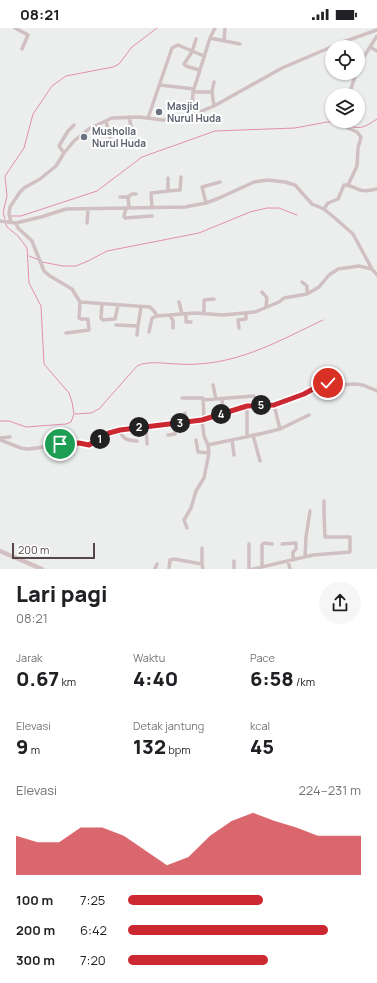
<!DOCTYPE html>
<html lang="id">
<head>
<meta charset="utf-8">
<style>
	:root { --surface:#fff; --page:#f6f6f6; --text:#202124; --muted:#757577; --accent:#cc2831 }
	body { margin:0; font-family:Manrope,sans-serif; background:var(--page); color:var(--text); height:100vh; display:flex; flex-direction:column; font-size:15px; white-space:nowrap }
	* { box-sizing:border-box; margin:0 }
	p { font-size:13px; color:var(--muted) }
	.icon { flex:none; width:22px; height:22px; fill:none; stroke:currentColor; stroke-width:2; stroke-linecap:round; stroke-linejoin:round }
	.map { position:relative; height:541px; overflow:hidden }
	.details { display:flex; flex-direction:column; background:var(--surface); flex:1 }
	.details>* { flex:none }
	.fabs { position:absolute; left:325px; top:12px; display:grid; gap:8px }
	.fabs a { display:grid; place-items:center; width:40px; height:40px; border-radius:50%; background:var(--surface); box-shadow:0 1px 3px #0004; font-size:20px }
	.scale { position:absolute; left:12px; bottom:10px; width:83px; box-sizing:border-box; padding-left:4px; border:2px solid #574648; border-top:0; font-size:11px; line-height:14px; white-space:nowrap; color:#574648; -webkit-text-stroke:3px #fff; paint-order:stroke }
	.pin { position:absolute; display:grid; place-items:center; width:34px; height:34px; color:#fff; margin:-17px; border:2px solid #fff; border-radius:50%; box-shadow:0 1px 4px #0007 }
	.km { position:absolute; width:20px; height:20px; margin:-10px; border-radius:50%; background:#222; color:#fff; font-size:11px; line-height:20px; text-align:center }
	.round { display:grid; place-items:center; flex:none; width:42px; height:42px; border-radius:21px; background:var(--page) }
	.overview { display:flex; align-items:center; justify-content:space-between; height:68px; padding:0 16px }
	h1 { font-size:22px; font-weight:800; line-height:30px }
	.stats { display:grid; grid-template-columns:repeat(3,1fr); gap:6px; height:68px; padding:4px 16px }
	.stats div { display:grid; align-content:center }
	.stats b { font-size:20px; font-weight:800 }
	.stats small { font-size:11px; font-weight:400 }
	.stats p { font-size:11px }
	.chart { height:112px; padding:8px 16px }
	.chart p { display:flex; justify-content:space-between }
	.chart svg { width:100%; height:72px; margin-top:4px; fill:var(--accent); opacity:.7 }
	ul { padding:0 16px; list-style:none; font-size:13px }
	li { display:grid; grid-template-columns:64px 48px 1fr; align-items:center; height:30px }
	li i { height:10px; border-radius:5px; background:var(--accent) }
	.status { display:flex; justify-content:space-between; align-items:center; height:28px; padding:0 20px; background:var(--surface); direction:ltr }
	.status svg { height:11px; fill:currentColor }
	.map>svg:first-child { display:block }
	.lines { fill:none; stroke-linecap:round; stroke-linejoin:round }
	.stream { stroke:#e38db0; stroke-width:1 }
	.street { stroke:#d0c0c2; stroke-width:3.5 }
	.secondary { stroke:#d3c0c2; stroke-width:4.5 }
	.route-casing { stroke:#fff; stroke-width:8 }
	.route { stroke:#cc2831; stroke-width:5 }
	.worship-dot { fill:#6b7280; stroke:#fff; stroke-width:1.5 }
	.labels { text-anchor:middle; stroke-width:4; stroke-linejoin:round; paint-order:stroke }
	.worship-label { font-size:10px; font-weight:bold; fill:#5b616d; stroke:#fff; text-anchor:start }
</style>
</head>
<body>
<div class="status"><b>08:21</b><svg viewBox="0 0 49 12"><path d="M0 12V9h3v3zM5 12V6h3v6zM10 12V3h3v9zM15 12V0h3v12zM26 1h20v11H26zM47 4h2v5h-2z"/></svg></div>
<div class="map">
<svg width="377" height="541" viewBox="0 0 377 541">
	<rect width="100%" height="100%" fill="#eceeed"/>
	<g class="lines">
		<path class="stream" d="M 349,98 C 362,102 366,98 377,91
			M 11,188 L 21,188 L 97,163 L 142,129 L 215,103 L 295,100 L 327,94 L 340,94 L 344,96
			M 5,191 L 3,185 L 7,168 L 5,148 L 24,120 L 33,86 L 52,58 L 66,48 L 113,39 L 119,36 L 132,19 L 157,0
			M 29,228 L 39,232
			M 42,234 L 63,238 L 76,238 L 88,233 L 107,223 L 199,205 L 250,184 L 267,180 L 279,180 L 297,187
			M 75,386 L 91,385 L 99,381 L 137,338 C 149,332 165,336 179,336 C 189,337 199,336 209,335 C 250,330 287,309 323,292
			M 0,393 L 9,393 L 26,399 L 66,396 L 71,394 L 74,386 L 72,374 L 69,365 L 44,336 L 41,278 L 29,255 L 27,220 L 18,208 L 7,199 L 5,194"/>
		<path class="street" d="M 15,0 L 28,7 L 22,21
			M 210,10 L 215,0
			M 196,11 L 192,24 L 184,36 L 186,38 L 199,42
			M 224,13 L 225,0
			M 370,19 L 377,23
			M 358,38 L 377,8
			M 160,57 L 194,61
			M 193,64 L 212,64
			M 349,67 L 356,45
			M 214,78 L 212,64 L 214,54
			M 192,87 L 193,64 L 210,10 L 240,16
			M 129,89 L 131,98 L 133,102
			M 148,90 L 172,20 L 178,17 L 204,28
			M 106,93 L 110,109
			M 345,93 L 348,100 L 357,104 L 361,109 L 358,120 L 357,138 L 348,157
			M 64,125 L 59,118 L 68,103 L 74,97
			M 168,163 L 180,162 L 181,149
			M 120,169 L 128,169 L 129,180
			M 128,169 L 132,166 L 136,166
			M 206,175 L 202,159 L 220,154
			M 152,180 L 151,165 L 168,163 L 168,150
			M 126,181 L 124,188 L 125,190 L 152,188
			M 324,181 L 328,175 L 338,171 L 344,157 C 350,156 354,160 360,162 C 366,164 371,162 377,161
			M 0,193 L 16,195 L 41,189 L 66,181 L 185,179 L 206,175 L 217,171 L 254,154 L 267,152 L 285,154 L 295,157 L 312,176 L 324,181 L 336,191 L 353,206 L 372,241 L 377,247
			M 11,194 L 9,186 L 10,179 L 20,164 L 24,160 L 40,151 L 56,138 L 64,125 L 74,113 L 90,100 L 97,97 L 112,90 L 139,89 L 163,92 L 192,87 L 214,78 L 282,40 L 343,14 L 377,2
			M 16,195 L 18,200 L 32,213 L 44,243 L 50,248 L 72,261 L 80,274 L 150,279 L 154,283 L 157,288 L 195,285 L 223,287 L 255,284 L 279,274 L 284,270 L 307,266 L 319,259 L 329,247 L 338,241 L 359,238 L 372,241
			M 87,195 L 88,181
			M 302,254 L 307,258 L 307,266
			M 262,264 L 267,270 L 266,279
			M 179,274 L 182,286
			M 102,276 L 101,290 L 103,292 L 115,291 L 118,277
			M 186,286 L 186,294 L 191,294
			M 204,286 L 204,272 L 214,271
			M 170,287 L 173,293 L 173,300
			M 116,297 L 138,298 L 141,279
			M 239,300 L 238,292 L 246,291 L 246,285
			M 149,304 L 152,290 L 157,288
			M 66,305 L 89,302 L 88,291 L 81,291 L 79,290 L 80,274
			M 137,307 L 138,298
			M 213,357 L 216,371
			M 182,370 L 203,370 L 204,391
			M 222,370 L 223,385
			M 203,372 L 254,368
			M 185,385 L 186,394
			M 202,392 L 204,408 L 208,417 L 264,405 L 280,401 L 274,377
			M 146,398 L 147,416
			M 280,401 L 309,387
			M 120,402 C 122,412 128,412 137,413
			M 168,407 L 175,406 L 175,396
			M 253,407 L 260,433
			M 247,409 L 247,378
			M 0,410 L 10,409
			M 0,412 L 21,420 L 27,421 C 49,419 66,413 88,417 L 109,405 L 120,402 L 202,392 L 247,378 L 274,377 L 304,366 L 325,355 L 340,357 L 355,356 L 363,357 L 377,363
			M 196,412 L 198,424 L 209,425
			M 232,412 L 234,427
			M 187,500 L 184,492 L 191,480 L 196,463 L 204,450 L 209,425 L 208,417
			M 282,516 L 296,515 L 296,521 L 293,524 L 293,532
			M 202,520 L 202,536
			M 305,529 L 306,509 L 310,483
			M 234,533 L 234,541
			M 288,533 L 290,541
			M 262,539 L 262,517 L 264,515 L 272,516
			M 155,541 L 157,536
			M 169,541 L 170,532 L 174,531 L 202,536 L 203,541
			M 249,541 L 249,516
			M 253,541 L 313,527 L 350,524 L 350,509 L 325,509 L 324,487 L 324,473"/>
		<path class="secondary" d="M 0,523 L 42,541"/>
	</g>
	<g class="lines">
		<g class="route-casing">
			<path id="route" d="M 60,416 L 79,415 L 89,417 L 109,405 L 120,402 L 202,392 L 247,378 L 274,377 L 304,366 L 322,356 L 328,355"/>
		</g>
		<use href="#route" class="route"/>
	</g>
	<g class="worship-dot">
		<circle cx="159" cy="84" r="4"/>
		<circle cx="84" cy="109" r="4"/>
	</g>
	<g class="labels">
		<g class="worship-label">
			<text x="167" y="82">Masjid<tspan x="167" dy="12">Nurul Huda</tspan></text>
			<text x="92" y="107">Musholla<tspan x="92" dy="12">Nurul Huda</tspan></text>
		</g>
	</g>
</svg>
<div class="fabs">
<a><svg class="icon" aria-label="locate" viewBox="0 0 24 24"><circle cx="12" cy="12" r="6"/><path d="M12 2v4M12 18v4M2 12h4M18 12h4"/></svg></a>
<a><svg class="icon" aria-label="layers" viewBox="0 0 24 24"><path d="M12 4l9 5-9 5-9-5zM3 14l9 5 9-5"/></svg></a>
</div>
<div class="scale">200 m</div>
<div class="pin" style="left:60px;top:416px;background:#1e9e55"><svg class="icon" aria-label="arrive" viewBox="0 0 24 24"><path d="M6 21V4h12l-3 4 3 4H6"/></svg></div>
<div class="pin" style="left:328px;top:355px;background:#d93025"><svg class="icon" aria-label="check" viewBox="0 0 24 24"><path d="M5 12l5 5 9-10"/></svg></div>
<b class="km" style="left:100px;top:411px">1</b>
<b class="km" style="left:139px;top:399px">2</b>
<b class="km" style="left:180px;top:395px">3</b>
<b class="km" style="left:221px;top:386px">4</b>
<b class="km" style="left:261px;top:377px">5</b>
</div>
<section class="details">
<div class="overview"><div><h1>Lari pagi</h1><p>08:21</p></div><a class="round"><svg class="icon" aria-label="share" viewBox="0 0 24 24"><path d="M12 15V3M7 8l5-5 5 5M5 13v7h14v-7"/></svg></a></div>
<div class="stats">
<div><p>Jarak</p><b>0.67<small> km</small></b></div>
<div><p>Waktu</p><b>4:40</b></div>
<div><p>Pace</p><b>6:58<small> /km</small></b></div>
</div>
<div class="stats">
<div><p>Elevasi</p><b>9<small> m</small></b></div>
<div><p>Detak jantung</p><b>132<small> bpm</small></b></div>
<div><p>kcal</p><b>45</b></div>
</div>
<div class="chart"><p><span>Elevasi</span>224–231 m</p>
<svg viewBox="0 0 160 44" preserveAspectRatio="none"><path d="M0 44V20L10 24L20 24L30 15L40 15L50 20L60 29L70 38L80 33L90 20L100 11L110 6L120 11L130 15L140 20L150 20L160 20V44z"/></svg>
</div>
<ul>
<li><b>100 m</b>7:25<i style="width:58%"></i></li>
<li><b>200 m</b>6:42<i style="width:86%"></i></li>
<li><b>300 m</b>7:20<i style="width:60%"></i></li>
</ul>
</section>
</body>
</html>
